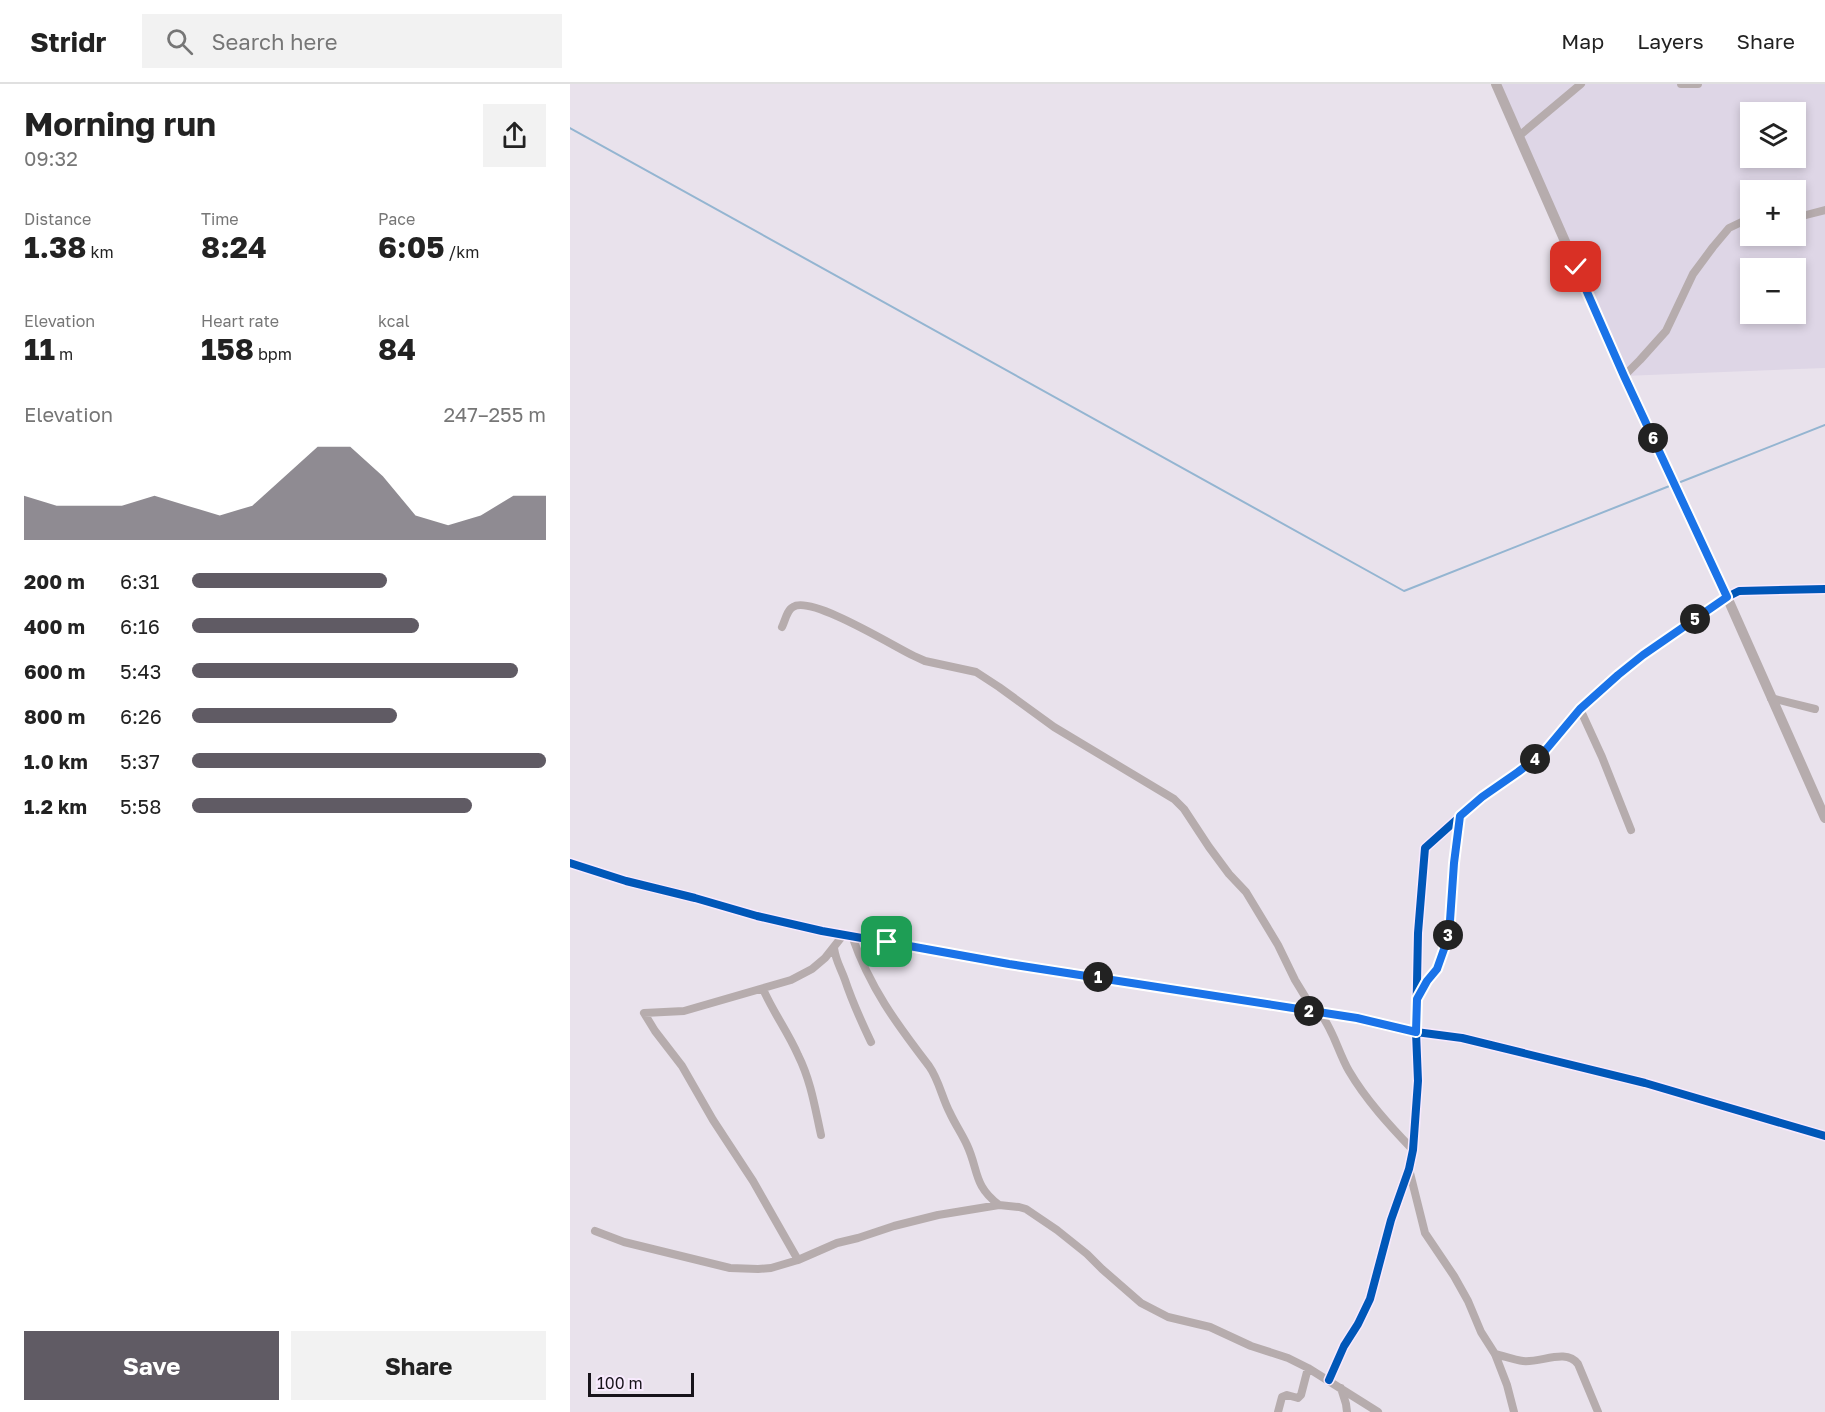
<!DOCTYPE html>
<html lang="en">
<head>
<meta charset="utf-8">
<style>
	:root { --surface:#fff; --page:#f2f2f2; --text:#222; --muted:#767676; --line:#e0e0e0; --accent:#605b64 }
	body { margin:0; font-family:"Golos Text",sans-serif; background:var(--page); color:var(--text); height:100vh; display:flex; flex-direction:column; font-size:22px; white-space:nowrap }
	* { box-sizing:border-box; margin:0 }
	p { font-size:20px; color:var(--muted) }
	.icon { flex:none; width:33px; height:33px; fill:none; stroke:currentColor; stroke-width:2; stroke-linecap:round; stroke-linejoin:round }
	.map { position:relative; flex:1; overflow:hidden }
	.details { display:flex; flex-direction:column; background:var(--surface); width:570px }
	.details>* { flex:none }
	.controls { position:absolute; left:1170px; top:18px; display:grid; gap:12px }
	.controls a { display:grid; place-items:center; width:66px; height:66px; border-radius:0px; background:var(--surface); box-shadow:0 3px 9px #0003; font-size:30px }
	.scale { position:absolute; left:18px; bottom:15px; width:106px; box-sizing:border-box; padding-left:6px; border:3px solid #17131a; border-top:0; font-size:16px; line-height:21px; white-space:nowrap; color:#17131a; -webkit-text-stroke:4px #f8eafe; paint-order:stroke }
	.pin { position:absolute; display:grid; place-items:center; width:51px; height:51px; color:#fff; margin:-26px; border-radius:12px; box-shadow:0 3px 9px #0006 }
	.km { position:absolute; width:30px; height:30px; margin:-15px; border-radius:50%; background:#222; color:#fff; font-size:16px; line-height:30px; text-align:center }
	.round { display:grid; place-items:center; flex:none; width:63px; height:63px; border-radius:0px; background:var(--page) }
	.overview { display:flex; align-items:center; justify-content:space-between; height:102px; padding:0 24px }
	h1 { font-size:33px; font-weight:700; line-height:45px }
	.metrics { display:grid; grid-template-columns:repeat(3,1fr); gap:9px; height:102px; padding:6px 24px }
	.metrics div { display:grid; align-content:center }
	.metrics b { font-size:30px; font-weight:700 }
	.metrics small { font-size:16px; font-weight:400 }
	.metrics p { font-size:16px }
	.chart { height:168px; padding:12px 24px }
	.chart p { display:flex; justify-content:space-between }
	.chart svg { width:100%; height:108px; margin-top:6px; fill:var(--accent); opacity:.7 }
	.primary-button { display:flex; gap:12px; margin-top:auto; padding:12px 24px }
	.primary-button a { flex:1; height:69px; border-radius:0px; background:var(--accent); color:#fff; font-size:24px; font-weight:700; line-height:69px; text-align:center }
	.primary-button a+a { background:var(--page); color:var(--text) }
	ul { padding:0 24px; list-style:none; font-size:20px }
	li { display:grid; grid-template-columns:96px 72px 1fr; align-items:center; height:45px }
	li i { height:15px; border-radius:8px; background:var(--accent) }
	header { display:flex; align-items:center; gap:36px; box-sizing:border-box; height:84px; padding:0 30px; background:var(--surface); border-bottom:2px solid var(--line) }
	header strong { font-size:28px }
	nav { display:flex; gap:33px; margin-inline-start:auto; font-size:21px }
	.search { width:420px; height:54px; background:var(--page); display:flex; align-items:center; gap:15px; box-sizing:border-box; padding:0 21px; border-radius:0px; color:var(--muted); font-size:22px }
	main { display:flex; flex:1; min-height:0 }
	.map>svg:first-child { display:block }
	.industrial { fill:#ded6e6; fill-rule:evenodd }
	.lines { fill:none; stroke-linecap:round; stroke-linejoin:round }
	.stream { stroke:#94b5d1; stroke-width:2 }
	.minor { stroke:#b6acad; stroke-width:8 }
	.tertiary { stroke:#b6acad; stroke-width:10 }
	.cycleway-casing { stroke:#f8eafe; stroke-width:11 }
	.cycleway { stroke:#0057b8; stroke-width:8 }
	.route-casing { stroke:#fff; stroke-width:12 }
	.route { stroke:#1a73e8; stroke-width:8 }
</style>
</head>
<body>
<header>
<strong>Stridr</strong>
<div class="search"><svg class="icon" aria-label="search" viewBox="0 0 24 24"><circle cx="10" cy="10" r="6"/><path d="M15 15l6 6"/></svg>Search here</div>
<nav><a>Map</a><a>Layers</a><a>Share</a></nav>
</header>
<main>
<section class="details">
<div class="overview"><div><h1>Morning run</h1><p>09:32</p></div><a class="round"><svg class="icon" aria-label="share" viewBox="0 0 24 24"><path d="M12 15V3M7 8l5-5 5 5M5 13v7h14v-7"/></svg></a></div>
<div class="metrics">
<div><p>Distance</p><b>1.38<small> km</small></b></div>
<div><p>Time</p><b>8:24</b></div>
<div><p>Pace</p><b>6:05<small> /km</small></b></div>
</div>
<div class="metrics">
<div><p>Elevation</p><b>11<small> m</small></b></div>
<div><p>Heart rate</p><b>158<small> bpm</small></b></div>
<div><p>kcal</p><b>84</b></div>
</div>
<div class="chart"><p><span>Elevation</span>247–255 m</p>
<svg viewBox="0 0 160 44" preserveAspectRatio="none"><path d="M0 44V26L10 30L20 30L30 30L40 26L50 30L60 34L70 30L80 18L90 6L100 6L110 18L120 34L130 38L140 34L150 26L160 26V44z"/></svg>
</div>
<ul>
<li><b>200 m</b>6:31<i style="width:55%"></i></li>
<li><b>400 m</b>6:16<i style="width:64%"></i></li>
<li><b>600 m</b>5:43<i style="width:92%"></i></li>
<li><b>800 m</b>6:26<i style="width:58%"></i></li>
<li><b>1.0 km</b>5:37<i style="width:100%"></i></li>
<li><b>1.2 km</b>5:58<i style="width:79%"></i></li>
</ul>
<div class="primary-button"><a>Save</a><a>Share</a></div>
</section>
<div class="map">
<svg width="1255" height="1328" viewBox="0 0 1255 1328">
	<rect width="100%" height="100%" fill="#e9e2ec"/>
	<path class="industrial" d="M 923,0 L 1255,0 L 1255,284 L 1054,292 ZM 1180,28 L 1226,28 L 1226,74 L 1180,74 ZM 1180,106 L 1226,106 L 1226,152 L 1180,152 ZM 1180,184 L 1226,184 L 1226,230 L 1180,230 Z"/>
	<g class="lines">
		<path class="stream" d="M 0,44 L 834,507 L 1102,401
			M 1108,399 L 1255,341"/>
		<path class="minor" d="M 1111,0 L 1128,0
			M 949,52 L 1011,0
			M 1226,132 L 1236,131 L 1255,126
			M 1054,292 L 1070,276 L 1096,247 L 1123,190 L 1143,163 L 1159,144 L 1180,134
			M 212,543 C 215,537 217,526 223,523 C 241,511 323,562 344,572 L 355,577 L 406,588 L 429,603 L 484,643 L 604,715 L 614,725 L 639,763 L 659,790 L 676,808 L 708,861 L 725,896 L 736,914 L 738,927
			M 1201,614 L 1245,625
			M 1010,625 L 1032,673 L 1061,746
			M 0,779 L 56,797 L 125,814 L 187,832 L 252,847 L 439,880 L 787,934 L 846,948 L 892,954 L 1075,999 L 1255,1052
			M 282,852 C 300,904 326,939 359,982 C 369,996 372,1014 380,1029 C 385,1040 392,1050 397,1061 C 409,1087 403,1101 429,1121
			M 264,864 C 266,878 271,884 275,896 C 282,917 291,937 301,958
			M 193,905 C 203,928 218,948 228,971 C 241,997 245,1024 251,1051
			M 847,914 L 857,897 L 867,885 L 879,851 L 884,779 L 890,732
			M 750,929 C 764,947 768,968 779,987 C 796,1016 820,1042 843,1066
			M 839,1085 L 855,1149 L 884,1192 L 898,1217 L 911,1248 L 925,1270 L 937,1301 L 944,1328
			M 25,1147 L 54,1158 L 160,1184 L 188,1185 L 201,1184 L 228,1176 L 267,1159 L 288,1154 L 324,1142 L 368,1131 L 429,1121 L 449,1123 L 456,1125 L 487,1146 L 517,1170 L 532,1185 L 571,1219 L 598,1233 L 640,1243 L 681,1262 L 718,1274 L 738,1284 L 808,1328
			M 228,1176 L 183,1097 L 143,1036 L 112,982 L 85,947 L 74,929 L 114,927 L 221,896 L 242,885 L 255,874 L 274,850
			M 925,1270 C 934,1272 944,1276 953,1277 C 971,1279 996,1264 1008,1280 L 1028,1328
			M 759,1296 L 774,1262 L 788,1240 L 800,1215 L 821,1136 L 839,1085 L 843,1066 L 848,997 L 846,948 L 848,849 L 855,764 L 912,713 L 948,688 L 973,668 L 1010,625 L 1048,591 L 1073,571 L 1157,513 L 1169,507 L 1255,505
			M 771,1304 L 776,1320 L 777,1328
			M 708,1328 L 712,1313 L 717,1311 L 728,1314 L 731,1311 L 738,1284"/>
		<path class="tertiary" d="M 926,0 L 1054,292 L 1157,513 L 1255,734"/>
		<g class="cycleway-casing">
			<path id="cycleway" d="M 0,779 L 56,797 L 125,814 L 187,832 L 252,847 L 439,880 L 787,934 L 846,948 L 892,954 L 1075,999 L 1255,1052
				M 759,1296 L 774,1262 L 788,1240 L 800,1215 L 821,1136 L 839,1085 L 843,1066 L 848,997 L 846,948 L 848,849 L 855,764 L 912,713 L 948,688 L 973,668 L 1010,625 L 1048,591 L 1073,571 L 1157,513 L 1169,507 L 1255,505"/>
		</g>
		<use href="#cycleway" class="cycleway"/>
	</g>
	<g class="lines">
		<g class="route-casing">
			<path id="route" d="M 317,858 L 439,880 L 787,934 L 846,948 L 847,915 L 857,897 L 867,885 L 879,851 L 884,779 L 890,732 L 912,713 L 948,688 L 974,668 L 1010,625 L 1048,591 L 1073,571 L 1157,513 L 1054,292 L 1006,183"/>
		</g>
		<use href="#route" class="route"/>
	</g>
</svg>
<div class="controls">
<a><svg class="icon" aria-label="layers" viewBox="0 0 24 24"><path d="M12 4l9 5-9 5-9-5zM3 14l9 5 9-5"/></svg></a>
<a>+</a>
<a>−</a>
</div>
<div class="scale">100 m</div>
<div class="pin" style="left:317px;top:858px;background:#1e9e55"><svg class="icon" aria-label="arrive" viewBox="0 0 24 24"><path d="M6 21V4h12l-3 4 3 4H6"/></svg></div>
<div class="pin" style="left:1006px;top:183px;background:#d93025"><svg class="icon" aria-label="check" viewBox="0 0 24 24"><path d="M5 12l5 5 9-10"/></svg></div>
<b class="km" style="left:528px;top:893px">1</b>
<b class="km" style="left:739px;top:927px">2</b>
<b class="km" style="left:878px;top:851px">3</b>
<b class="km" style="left:965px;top:675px">4</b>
<b class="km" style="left:1125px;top:535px">5</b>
<b class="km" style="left:1083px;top:354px">6</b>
</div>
</main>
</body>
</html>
